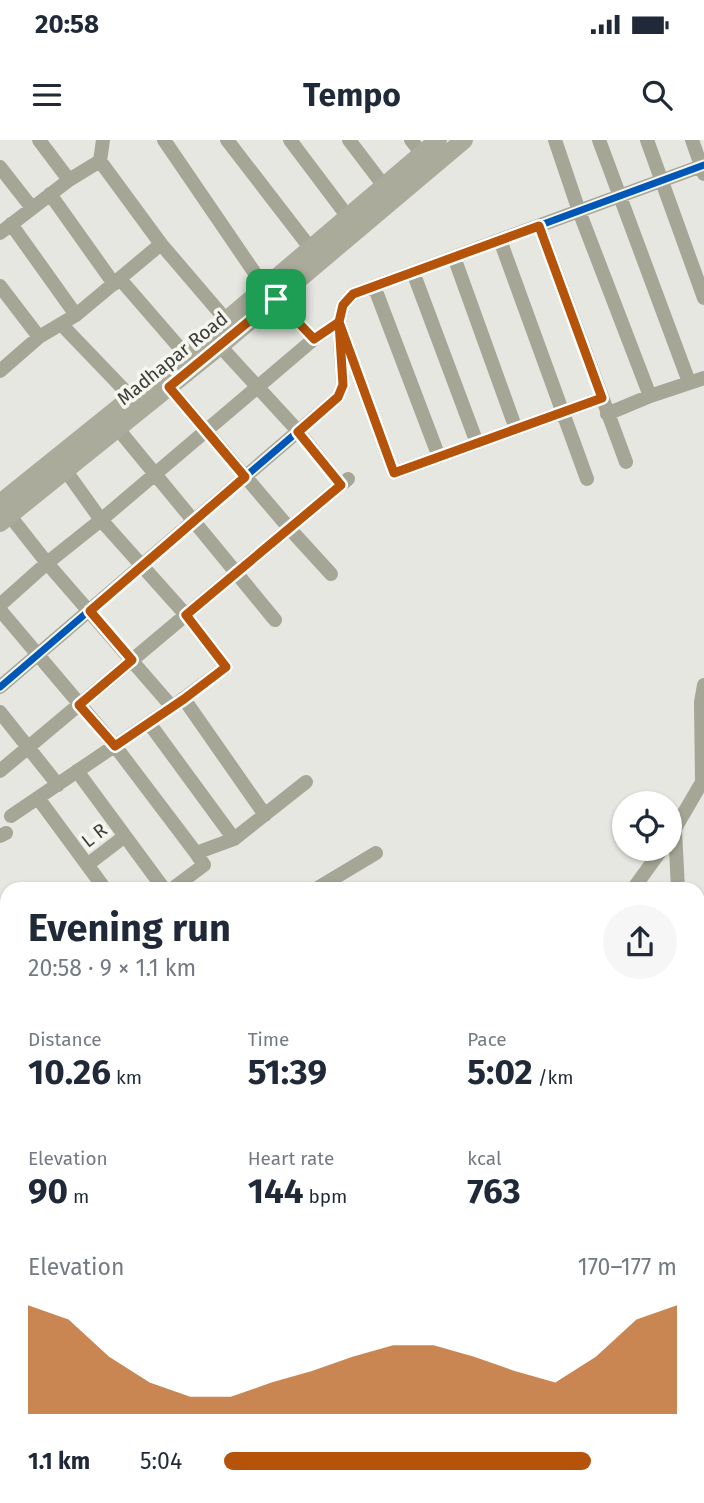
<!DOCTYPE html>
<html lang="en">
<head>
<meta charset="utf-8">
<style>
	:root { --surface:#fff; --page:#f6f6f7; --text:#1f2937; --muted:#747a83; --accent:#b45309 }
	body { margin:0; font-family:"Fira Sans",sans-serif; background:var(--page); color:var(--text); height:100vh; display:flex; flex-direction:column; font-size:26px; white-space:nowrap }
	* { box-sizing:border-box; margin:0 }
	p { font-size:23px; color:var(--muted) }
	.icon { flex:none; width:38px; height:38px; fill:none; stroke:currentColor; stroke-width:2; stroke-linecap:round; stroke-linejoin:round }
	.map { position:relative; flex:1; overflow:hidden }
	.side { position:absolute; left:0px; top:742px; width:705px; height:621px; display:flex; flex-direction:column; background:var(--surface); border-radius:21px 21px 0 0; box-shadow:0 2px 5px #0004 }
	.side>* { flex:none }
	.fabs { position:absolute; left:612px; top:651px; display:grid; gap:14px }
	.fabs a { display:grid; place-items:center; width:70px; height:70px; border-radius:50%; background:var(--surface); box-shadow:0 2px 5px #0004; font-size:35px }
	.pin { position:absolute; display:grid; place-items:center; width:60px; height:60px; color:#fff; margin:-30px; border-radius:14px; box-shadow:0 4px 10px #0006 }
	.round { display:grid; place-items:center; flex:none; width:74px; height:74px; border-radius:37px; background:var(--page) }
	.headline { display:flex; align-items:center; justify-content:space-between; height:119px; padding:0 28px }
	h1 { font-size:38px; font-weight:700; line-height:52px }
	.figures { display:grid; grid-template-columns:repeat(3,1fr); gap:10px; height:119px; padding:7px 28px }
	.figures div { display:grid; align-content:center }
	.figures b { font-size:35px; font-weight:700 }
	.figures small { font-size:19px; font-weight:400 }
	.figures p { font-size:19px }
	.chart { height:196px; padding:14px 28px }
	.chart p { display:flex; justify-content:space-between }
	.chart svg { width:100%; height:126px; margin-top:7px; fill:var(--accent); opacity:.7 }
	ul { padding:0 28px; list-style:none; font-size:23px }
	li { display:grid; grid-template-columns:112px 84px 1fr; align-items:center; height:52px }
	li i { height:18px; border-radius:9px; background:var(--accent) }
	.status { display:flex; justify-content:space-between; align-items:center; height:49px; padding:0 35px; background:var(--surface); direction:ltr }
	.status svg { height:19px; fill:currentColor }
	header { display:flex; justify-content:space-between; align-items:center; height:91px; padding:0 28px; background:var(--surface); font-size:32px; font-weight:700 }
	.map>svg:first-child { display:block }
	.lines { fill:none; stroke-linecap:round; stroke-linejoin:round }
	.minor { stroke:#a6a696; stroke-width:14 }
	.major { stroke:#abab9c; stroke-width:18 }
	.cycleway-casing { stroke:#f5f6ed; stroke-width:11 }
	.cycleway { stroke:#0057b8; stroke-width:7 }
	.route-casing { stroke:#fff; stroke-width:14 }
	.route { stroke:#b45309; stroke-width:9 }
	.labels { text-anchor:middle; stroke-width:7; stroke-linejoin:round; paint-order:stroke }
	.street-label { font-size:19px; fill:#3c3c39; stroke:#f5f6ed }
</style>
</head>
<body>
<div class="status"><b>20:58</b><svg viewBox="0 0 49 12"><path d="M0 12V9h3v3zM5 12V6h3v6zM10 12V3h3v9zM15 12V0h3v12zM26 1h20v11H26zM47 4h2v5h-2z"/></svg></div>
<header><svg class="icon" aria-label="menu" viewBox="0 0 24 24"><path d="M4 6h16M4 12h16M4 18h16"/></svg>Tempo<svg class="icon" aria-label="search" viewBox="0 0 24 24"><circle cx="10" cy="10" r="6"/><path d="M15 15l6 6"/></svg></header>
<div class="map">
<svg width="704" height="1363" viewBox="0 0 704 1363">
	<rect width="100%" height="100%" fill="#e7e7e2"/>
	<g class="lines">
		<path class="minor" d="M 39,0 L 69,40
			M 164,0 L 265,148
			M 227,0 L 311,109
			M 290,0 L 348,77
			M 349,0 L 384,46
			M 411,0 L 422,14
			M 555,0 L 579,71 L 650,256
			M 599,0 L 689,242
			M 647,0 L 704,158
			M 692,0 L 704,34
			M 100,21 L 161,104 L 226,180
			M 0,27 L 32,68
			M 50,54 L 114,144
			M 11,84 L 76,175
			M 539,86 L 626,322
			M 0,93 L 69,40 L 100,21 L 103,0
			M 500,100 L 587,339
			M 454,117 L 516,289
			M 413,132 L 477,303
			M 120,139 L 185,214
			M 0,146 L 39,197
			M 374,146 L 439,317
			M 276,159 L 314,199
			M 61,184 L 131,257
			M 220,206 L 298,291 L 341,345
			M 0,231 L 39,197 L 76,175 L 161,104
			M 169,247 L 289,388 L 331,434
			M 602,258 L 394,333 L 339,182 L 343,165 L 353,154 L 704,25
			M 607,274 L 650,256 L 704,238
			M 118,289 L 275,480
			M 10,376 L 47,423 L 172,567
			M 0,465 L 47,423 L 101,380 L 314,199 L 339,182
			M 0,470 L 115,606 L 196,713
			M 0,547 L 338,257 L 343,245 L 340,201
			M 184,559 L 265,675
			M 0,572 L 58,645
			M 149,583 L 234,699
			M 0,631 L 348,339
			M 77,631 L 164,749
			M 38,658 L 105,749
			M 11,676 L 172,567 L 226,527 L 186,475 L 101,380 L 66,331
			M 675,690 L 678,749
			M 0,696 L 6,693
			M 670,697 L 702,642 L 701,562 L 704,545
			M 87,725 L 125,696
			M 172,749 L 204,725 L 196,713 L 234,699 L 306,642
			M 316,749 L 376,713
			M 633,749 L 662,709
			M 0,774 L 7,770
			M 698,783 L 704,782
			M 0,860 L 7,873
			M 698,900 L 704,935
			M 0,933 L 7,929
			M 0,988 L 7,1008
			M 698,1064 L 704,1063
			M 0,1080 L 7,1077
			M 0,1091 L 7,1109
			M 0,1151 L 7,1149
			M 698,1172 L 704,1207
			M 0,1310 L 7,1298
			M 698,1344 L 704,1343
			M 322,1356 L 323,1363
			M 373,1356 L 374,1363
			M 430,1356 L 431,1363
			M 480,1356 L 481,1363
			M 536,1356 L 537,1363
			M 634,1356 L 635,1363
			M 680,1356 L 681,1363
			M 178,1363 L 182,1356
			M 207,1363 L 210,1356
			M 569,1363 L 614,1356"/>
		<path class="major" d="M 0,363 L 210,194 L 438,0
			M 0,383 L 220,206 L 464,0"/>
		<g class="cycleway-casing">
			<path id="cycleway" d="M 602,258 L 394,333 L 339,182 L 343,165 L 353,154 L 704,25
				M 0,547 L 338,257 L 343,245 L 340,203"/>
		</g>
		<use href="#cycleway" class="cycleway"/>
	</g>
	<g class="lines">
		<g class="route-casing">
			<path id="route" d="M 276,159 L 169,247 L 245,337 L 90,471 L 132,520 L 79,565 L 115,606 L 184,559 L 226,527 L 186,475 L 341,345 L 298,292 L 338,257 L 343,245 L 339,182 L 394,333 L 602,258 L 539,86 L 353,154 L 343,165 L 339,182 L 314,199 L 276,159"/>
		</g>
		<use href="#route" class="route"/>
	</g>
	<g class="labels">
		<g class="street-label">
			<text transform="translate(172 218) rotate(-39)" y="7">Madhapar Road</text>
			<text transform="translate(94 695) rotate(-38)" y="7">L R</text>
		</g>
	</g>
</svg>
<div class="fabs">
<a><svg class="icon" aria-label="locate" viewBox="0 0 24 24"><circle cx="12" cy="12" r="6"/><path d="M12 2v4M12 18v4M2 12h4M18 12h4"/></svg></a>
</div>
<div class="pin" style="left:276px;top:159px;background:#1e9e55"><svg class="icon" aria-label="arrive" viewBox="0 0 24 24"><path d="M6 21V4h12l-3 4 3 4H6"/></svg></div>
<section class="side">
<div class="headline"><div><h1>Evening run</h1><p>20:58 · 9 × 1.1 km</p></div><a class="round"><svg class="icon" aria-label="share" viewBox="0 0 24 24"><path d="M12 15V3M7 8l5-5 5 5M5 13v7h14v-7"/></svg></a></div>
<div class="figures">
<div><p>Distance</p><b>10.26<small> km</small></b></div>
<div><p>Time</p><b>51:39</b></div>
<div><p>Pace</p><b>5:02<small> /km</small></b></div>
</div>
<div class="figures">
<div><p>Elevation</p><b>90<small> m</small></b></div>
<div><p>Heart rate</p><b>144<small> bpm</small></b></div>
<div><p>kcal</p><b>763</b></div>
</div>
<div class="chart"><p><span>Elevation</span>170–177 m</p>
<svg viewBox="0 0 160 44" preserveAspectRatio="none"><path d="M0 44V6L10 11L20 24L30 33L40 38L50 38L60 33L70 29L80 24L90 20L100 20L110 24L120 29L130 33L140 24L150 11L160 6V44z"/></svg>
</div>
<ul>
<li><b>1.1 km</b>5:04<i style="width:81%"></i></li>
</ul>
</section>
</div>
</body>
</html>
